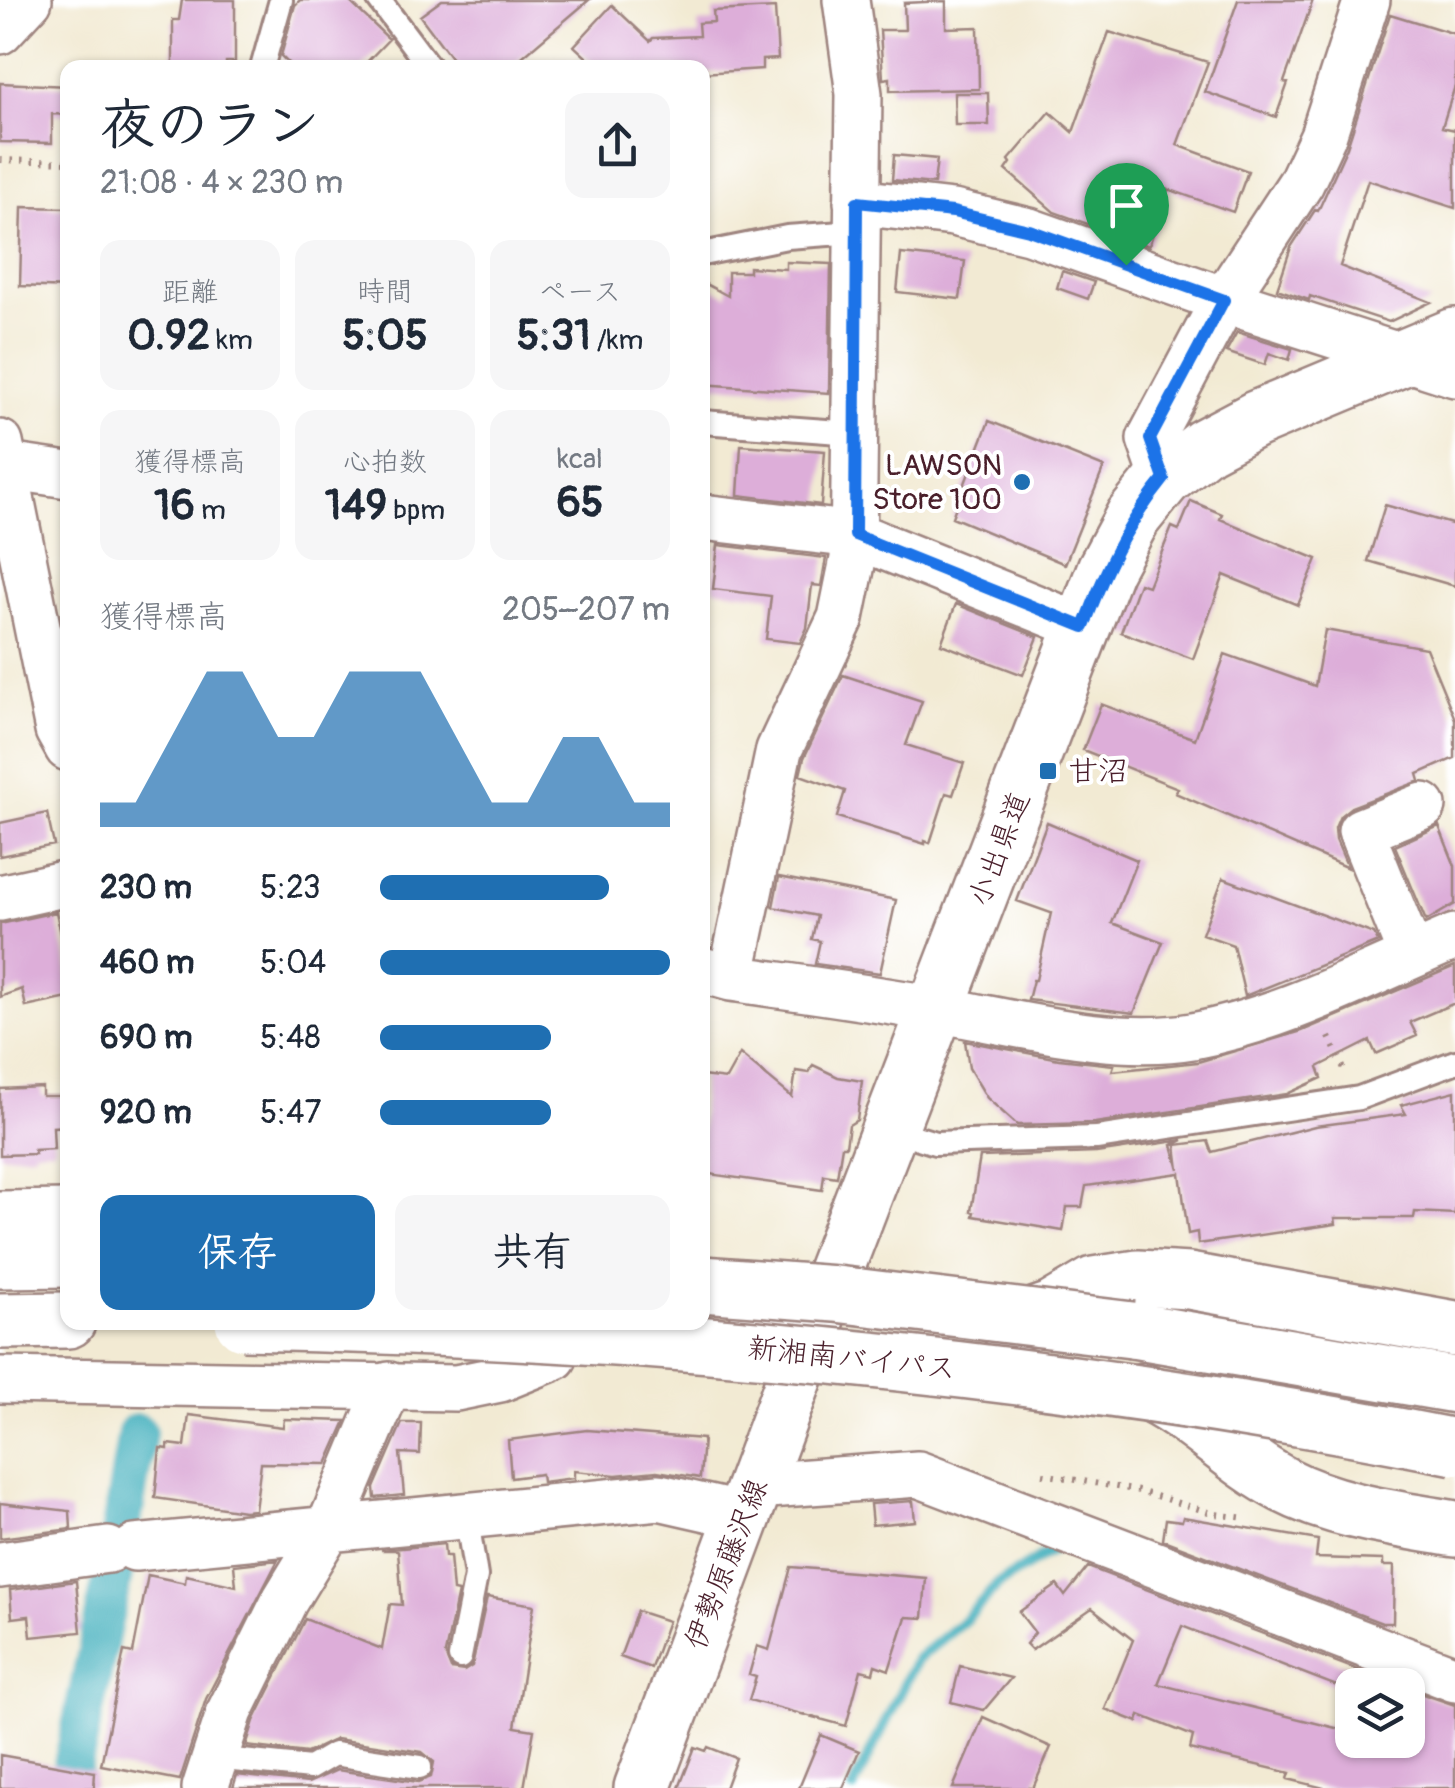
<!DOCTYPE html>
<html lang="ja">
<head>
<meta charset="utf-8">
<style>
	:root { --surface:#fff; --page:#f6f6f7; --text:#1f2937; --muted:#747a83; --accent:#1f6fb2 }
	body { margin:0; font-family:Pangolin,"Klee One",sans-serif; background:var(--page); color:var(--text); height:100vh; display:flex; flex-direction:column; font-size:38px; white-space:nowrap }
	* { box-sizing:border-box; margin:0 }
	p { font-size:32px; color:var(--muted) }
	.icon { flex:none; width:55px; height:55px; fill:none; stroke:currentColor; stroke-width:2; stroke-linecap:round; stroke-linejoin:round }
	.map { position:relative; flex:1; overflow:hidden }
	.panel { position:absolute; left:60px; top:60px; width:650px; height:1270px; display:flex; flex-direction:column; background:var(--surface); border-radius:20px; box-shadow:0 2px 8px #0004 }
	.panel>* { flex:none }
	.controls { position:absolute; left:1335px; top:1668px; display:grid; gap:20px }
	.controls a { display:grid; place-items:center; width:90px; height:90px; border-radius:20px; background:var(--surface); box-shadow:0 2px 8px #0004; font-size:50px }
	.pin { position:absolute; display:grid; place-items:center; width:85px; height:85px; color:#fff; margin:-102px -42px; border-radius:50% 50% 50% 0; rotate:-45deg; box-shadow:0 0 10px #0007 }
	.pin .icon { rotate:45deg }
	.round { display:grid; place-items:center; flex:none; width:105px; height:105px; border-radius:20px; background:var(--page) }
	.overview { display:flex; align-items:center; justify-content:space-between; height:170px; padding:0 40px }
	h1 { font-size:55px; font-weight:700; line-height:75px }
	.figures { display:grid; grid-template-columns:repeat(3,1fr); gap:15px; height:170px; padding:10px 40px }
	.figures div { display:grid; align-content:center; border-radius:20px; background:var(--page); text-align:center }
	.figures b { font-size:42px; font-weight:700 }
	.figures small { font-size:28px; font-weight:400 }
	.figures p { font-size:28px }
	.chart { height:280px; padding:20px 40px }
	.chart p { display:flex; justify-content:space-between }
	.chart svg { width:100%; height:180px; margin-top:10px; fill:var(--accent); opacity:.7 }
	.button { display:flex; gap:20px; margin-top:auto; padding:20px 40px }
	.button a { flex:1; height:115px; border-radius:20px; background:var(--accent); color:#fff; font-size:40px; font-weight:700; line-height:115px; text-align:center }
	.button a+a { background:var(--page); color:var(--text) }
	ul { padding:0 40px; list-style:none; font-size:32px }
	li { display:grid; grid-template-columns:160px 120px 1fr; align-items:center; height:75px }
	li i { height:25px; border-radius:12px; background:var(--accent) }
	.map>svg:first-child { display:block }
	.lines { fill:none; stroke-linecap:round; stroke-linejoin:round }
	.stream { stroke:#3eadbb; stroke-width:11 }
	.canal { stroke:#3eadbb; stroke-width:40 }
	.building { fill:#ddaed9 }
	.service-casing { stroke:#9e847f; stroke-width:28 }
	.minor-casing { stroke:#9e847f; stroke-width:50 }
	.tertiary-casing { stroke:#9e847f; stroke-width:60 }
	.secondary-casing { stroke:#9e847f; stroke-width:60 }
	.primary-casing { stroke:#9e847f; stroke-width:60 }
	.motorway-casing { stroke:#9e847f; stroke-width:60 }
	.path { stroke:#9e847f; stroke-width:6; stroke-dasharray:2.5 8; stroke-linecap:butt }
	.service { stroke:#fff; stroke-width:22 }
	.minor { stroke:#fff; stroke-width:45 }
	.tertiary { stroke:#fff; stroke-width:55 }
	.secondary { stroke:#fff; stroke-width:55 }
	.primary { stroke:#fff; stroke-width:55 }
	.motorway { stroke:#fff; stroke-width:55 }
	.motorway-bridge-casing { stroke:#9e847f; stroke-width:60; stroke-linecap:butt }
	.motorway-bridge { stroke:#fff; stroke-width:55 }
	.route-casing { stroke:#fff; stroke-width:20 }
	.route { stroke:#1a73e8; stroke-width:12 }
	.poi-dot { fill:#1f6fb2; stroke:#fff; stroke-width:4 }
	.labels { text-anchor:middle; stroke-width:8; stroke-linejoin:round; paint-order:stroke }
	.poi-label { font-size:30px; fill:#4a1f2b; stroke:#fff; text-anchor:end }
	.street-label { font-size:30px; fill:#4a1f2b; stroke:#fff }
</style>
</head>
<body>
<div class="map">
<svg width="1455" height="1788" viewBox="0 0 1455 1788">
	<rect width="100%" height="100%" fill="#fff"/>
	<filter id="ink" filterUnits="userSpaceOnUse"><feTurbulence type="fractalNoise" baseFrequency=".01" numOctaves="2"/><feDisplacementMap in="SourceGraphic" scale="20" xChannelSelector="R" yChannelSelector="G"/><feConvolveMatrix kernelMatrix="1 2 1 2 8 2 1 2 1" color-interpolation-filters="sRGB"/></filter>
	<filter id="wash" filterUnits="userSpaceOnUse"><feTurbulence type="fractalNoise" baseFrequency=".0048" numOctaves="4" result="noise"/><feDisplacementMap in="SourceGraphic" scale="40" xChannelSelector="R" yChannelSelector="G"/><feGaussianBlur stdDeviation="2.25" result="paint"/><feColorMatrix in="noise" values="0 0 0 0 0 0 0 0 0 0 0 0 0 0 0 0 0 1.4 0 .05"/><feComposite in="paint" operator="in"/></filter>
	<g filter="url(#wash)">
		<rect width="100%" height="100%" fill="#f2ead3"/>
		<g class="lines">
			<path class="stream" d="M 853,1788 L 917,1659 L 965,1620 L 998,1584 L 1051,1551"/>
			<path class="canal" d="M 68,1788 L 115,1565 L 137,1433"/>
		</g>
		<g id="blocks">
			<path class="building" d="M 182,0 L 235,0 L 235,62 L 226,62 L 226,68 L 173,68 L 173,20 L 179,20 Z
				M 300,0 L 348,0 L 389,39 L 361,68 L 293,68 L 281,56 L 295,5 Z
				M 442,0 L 589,0 L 509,68 L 459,68 L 420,16 Z
				M 1238,0 L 1313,0 L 1284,82 L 1288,83 L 1276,117 L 1205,92 Z
				M 946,1 L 946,28 L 978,27 L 979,89 L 890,91 L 890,78 L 883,79 L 880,30 L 905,30 L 904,3 Z
				M 612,5 L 650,41 L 653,38 L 699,36 L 698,23 L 714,22 L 713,11 L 775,8 L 778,59 L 762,60 L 762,69 L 702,73 L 702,68 L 598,68 L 574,46 Z
				M 1390,14 L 1455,34 L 1455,86 L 1442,127 L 1455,130 L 1455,208 L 1368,180 L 1340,266 L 1431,302 L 1389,322 L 1310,296 L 1309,300 L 1277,289 L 1291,247 L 1315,210 L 1318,211 L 1347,147 Z
				M 1109,32 L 1208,62 L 1177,145 L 1248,171 L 1233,212 L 1168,189 L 1149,246 L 1054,212 L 1006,170 L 1011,163 L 1009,160 L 1050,112 L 1073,132 Z
				M 0,83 L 68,86 L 68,115 L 52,114 L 52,143 L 0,142 Z
				M 954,93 L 988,93 L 989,125 L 955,125 Z
				M 894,155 L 937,159 L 934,184 L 892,180 Z
				M 22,207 L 68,208 L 68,288 L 20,286 Z
				M 901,254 L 965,261 L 960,299 L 897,292 Z
				M 786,262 L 831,264 L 829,393 L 702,384 L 702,282 L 728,296 L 728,272 L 749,272 L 749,267 L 786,269 Z
				M 1062,271 L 1094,282 L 1088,299 L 1057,288 Z
				M 1237,332 L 1292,349 L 1289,360 L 1269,353 L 1265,365 L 1226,352 Z
				M 989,421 L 1104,467 L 1065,564 L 952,517 Z
				M 741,445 L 825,451 L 821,505 L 738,495 Z
				M 1191,501 L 1222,514 L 1220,519 L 1317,559 L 1298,605 L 1224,575 L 1193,659 L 1121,632 L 1139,583 L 1148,586 L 1172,527 L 1179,530 Z
				M 1385,505 L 1455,525 L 1455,586 L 1368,561 Z
				M 718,545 L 826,558 L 821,586 L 812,585 L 807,628 L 800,643 L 766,639 L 771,596 L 713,589 Z
				M 956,604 L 1038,637 L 1023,675 L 941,644 Z
				M 1325,630 L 1426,648 L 1455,719 L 1455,758 L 1418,774 L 1420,781 L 1351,807 L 1340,816 L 1335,828 L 1336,840 L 1348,868 L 1175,793 L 1178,788 L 1083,750 L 1101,704 L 1195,739 L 1225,654 L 1315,686 Z
				M 843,675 L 922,701 L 906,745 L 964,763 L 953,795 L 946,793 L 930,843 L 925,841 L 925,844 L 837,817 L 845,791 L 800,775 L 804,758 Z
				M 47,813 L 54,845 L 0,856 L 0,823 Z
				M 1047,822 L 1137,860 L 1112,923 L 1163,942 L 1134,1013 L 1028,1000 L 1033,980 L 1036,980 L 1051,913 L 1017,901 Z
				M 1439,826 L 1455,866 L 1455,904 L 1426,921 L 1395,846 Z
				M 779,877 L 896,900 L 880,973 L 815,964 L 820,941 L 812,939 L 817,916 L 773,907 Z
				M 1223,878 L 1374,934 L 1378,942 L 1245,996 L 1233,945 L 1202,934 Z
				M 56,912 L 68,965 L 68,998 L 26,1007 L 22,989 L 0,997 L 0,924 Z
				M 1455,966 L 1455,1003 L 1410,1022 L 1417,1036 L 1376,1054 L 1370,1041 L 1318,1067 L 1322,1078 L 1287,1094 L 1095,1123 L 1017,1125 L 987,1098 L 969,1068 L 965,1041 L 1059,1059 L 1114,1065 L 1112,1071 L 1198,1062 L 1302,1031 Z
				M 740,1054 L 792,1097 L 796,1071 L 809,1073 L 813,1065 L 838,1077 L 862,1081 L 857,1120 L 849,1125 L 846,1146 L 842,1146 L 837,1177 L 824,1175 L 822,1190 L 702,1173 L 702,1076 L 726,1079 Z
				M 42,1087 L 42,1096 L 65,1096 L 66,1126 L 53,1127 L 54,1149 L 34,1150 L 35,1154 L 0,1155 L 0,1089 Z
				M 1455,1091 L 1455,1214 L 1415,1212 L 1414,1218 L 1335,1218 L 1336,1224 L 1198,1244 L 1197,1232 L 1188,1234 L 1180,1173 L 1086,1186 L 1082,1207 L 1067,1207 L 1063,1231 L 973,1216 L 974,1212 L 971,1211 L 980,1157 L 1096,1153 L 1183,1140 L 1172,1145 L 1179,1170 L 1176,1145 L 1208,1141 L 1212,1152 L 1315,1126 L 1406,1114 L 1401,1105 Z
				M 189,1415 L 283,1427 L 284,1419 L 346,1421 L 327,1464 L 261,1463 L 255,1510 L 244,1511 L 155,1498 L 160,1448 L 168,1449 L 168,1444 L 185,1446 Z
				M 402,1423 L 421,1423 L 420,1454 L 400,1453 L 404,1495 L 375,1498 L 374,1488 Z
				M 587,1430 L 703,1439 L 700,1478 L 657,1471 L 616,1475 L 574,1471 L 574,1478 L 542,1482 L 541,1474 L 511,1478 L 508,1440 Z
				M 913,1501 L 915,1521 L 872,1525 L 870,1504 Z
				M 0,1503 L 70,1511 L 71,1529 L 0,1538 Z
				M 1183,1517 L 1318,1540 L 1316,1558 L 1383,1560 L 1383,1566 L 1394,1566 L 1393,1623 L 1382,1623 L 1163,1540 L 1166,1519 L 1182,1521 Z
				M 444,1544 L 445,1556 L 450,1556 L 453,1591 L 458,1592 L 445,1654 L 451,1669 L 464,1671 L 472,1666 L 487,1597 L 534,1605 L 515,1727 L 534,1730 L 524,1788 L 233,1788 L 237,1775 L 308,1783 L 337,1770 L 418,1782 L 431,1777 L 434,1762 L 422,1752 L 336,1739 L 307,1753 L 246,1746 L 254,1721 L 305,1619 L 382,1649 L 390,1604 L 402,1605 L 398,1550 L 381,1550 Z
				M 278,1560 L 206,1699 L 180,1780 L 101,1765 L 124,1651 L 133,1653 L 148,1575 L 185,1583 L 186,1575 L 236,1586 L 234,1565 Z
				M 791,1567 L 926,1578 L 923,1618 L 906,1617 L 889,1670 L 875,1665 L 873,1673 L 861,1670 L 846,1726 L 749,1700 L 756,1677 L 749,1675 L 757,1646 L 769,1650 Z
				M 1088,1567 L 1397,1685 L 1352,1685 L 1352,1692 L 1182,1626 L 1158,1684 L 1352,1732 L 1352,1740 L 1408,1740 L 1408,1689 L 1455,1705 L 1455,1788 L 1324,1788 L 1288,1779 L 1290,1773 L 1190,1749 L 1193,1736 L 1140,1715 L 1138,1722 L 1105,1709 L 1133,1640 L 1092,1608 L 1032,1650 L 1026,1644 L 1035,1633 L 1019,1612 L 1057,1585 L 1065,1596 Z
				M 76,1581 L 81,1632 L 31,1637 L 29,1616 L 12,1618 L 10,1590 Z
				M 637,1611 L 668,1621 L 651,1668 L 620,1657 Z
				M 960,1666 L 1011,1678 L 984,1710 L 951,1702 Z
				M 983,1717 L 1051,1747 L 1033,1788 L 953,1788 Z
				M 821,1735 L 859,1751 L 843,1788 L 799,1788 Z
				M 695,1747 L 706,1751 L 708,1747 L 736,1758 L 725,1788 L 679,1788 Z
				M 0,1755 L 95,1772 L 94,1788 L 0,1788 Z"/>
		</g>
	</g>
	<g filter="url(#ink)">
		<use href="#blocks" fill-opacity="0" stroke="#9e847f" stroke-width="2.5"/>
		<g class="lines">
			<g class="service-casing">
				<path id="service" d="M 379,0 L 430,68
					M 262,68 L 281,0
					M 702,254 L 787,237 L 856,232
					M 702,422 L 854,433
					M 890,1129 L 935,1143 L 1096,1138 L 1359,1098 L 1455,1062
					M 460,1657 L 476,1576 L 466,1514
					M 214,1758 L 310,1768 L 334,1754 L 420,1767"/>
			</g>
			<g class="minor-casing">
				<path id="minor" d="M 0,31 L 29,0
					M 857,202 L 953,213 L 1029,231 L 1224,300 L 1455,374
					M 0,443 L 58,730 L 68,748
					M 0,465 L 68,475
					M 1164,479 L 1150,439 L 1224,300 L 1301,183 L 1323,136 L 1367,0
					M 702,517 L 855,535 L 1083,627
					M 0,898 L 68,883
					M 1411,955 L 1361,831 L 1423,806
					M 702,970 L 731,978 C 799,988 867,997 935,1009 C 1013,1022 1113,1050 1192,1036 C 1284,1019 1369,973 1455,937
					M 731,978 L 779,750 L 841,618 L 853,559 L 859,94 L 846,0
					M 0,1214 L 68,1213
					M 0,1380 L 456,1388 L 500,1379 L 554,1357 L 570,1322
					M 755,1486 L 918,1474 L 1455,1679
					M 135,1548 L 659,1497 L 743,1516
					M 0,1565 L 108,1550
					M 205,1788 L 230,1711 L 285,1600 L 330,1526 L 389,1385"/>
			</g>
			<g class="tertiary-casing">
				<path id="tertiary" d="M 1008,1325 L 1052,1310 L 1094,1285 L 1138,1278 L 1189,1281 L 1455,1329
					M 1143,1391 C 1195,1414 1233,1459 1284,1485 C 1336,1512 1398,1519 1455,1529"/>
			</g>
			<g class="secondary-casing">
				<path id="secondary" d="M 820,1310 L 1105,569 L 1133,517 L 1164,479 L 1205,446 L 1256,419 L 1455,336"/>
			</g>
			<g class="primary-casing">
				<path id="primary" d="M 642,1788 L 820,1310 L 755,1304"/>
			</g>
			<g class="motorway-casing">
				<path id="motorway" d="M 0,1260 L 68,1259
					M 0,1321 L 68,1320
					M 1132,1330 L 1455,1385"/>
			</g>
			<path class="path" d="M 0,160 L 68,162
				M 1329,1037 L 1345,1071
				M 1043,1474 L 1139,1491 L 1215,1514 L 1245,1518"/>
			<use href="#service" class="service"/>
			<use href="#minor" class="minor"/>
			<use href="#tertiary" class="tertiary"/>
			<use href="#secondary" class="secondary"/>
			<use href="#primary" class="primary"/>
			<use href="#motorway" class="motorway"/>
			<g class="motorway-bridge-casing">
				<path id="motorway-bridge" d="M 702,1284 L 836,1294 L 1132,1330
					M 243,1322 C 650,1330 1055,1368 1455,1447"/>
			</g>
			<use href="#motorway-bridge" class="motorway-bridge"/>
		</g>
	</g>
	<g class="lines" filter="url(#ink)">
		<g class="route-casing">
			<path id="route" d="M 857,202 L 953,212 L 1029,230 L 1224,300 L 1150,439 L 1164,479 C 1124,528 1106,568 1084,627 L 855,535 Z"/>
		</g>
		<use href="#route" class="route"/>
	</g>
	<g class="poi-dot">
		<circle cx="1022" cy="482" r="10"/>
		<rect x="1038" y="761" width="20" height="20" rx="5"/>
	</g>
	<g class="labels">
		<g class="poi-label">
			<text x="1002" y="475">LAWSON<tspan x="1002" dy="34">Store 100</tspan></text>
			<text x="1068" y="781" text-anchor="start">甘沼</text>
		</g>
		<g class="street-label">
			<text transform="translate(999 849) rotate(-69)" y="10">小出県道</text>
			<text transform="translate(852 1358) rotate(6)" y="10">新湘南バイパス</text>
			<text transform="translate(726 1564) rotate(-69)" y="10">伊勢原藤沢線</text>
		</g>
	</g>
</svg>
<div class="controls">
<a><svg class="icon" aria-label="layers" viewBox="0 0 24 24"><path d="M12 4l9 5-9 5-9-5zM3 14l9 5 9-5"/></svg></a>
</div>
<div class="pin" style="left:1126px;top:265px;background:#1e9e55"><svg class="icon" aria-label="arrive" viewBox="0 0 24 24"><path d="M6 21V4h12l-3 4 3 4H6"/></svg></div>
<section class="panel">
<div class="overview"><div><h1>夜のラン</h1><p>21:08 · 4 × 230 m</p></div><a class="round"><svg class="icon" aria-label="share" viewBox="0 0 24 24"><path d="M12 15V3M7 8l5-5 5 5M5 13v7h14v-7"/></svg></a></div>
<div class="figures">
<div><p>距離</p><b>0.92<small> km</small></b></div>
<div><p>時間</p><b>5:05</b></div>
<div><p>ペース</p><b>5:31<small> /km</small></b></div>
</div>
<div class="figures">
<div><p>獲得標高</p><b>16<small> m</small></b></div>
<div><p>心拍数</p><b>149<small> bpm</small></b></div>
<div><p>kcal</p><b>65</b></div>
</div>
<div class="chart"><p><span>獲得標高</span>205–207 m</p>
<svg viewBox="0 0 160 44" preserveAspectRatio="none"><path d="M0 44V38L10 38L20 22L30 6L40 6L50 22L60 22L70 6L80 6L90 6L100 22L110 38L120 38L130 22L140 22L150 38L160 38V44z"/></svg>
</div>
<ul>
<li><b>230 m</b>5:23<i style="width:79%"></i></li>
<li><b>460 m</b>5:04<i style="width:100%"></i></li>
<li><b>690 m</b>5:48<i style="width:59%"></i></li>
<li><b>920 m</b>5:47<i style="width:59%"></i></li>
</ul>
<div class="button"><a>保存</a><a>共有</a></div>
</section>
</div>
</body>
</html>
